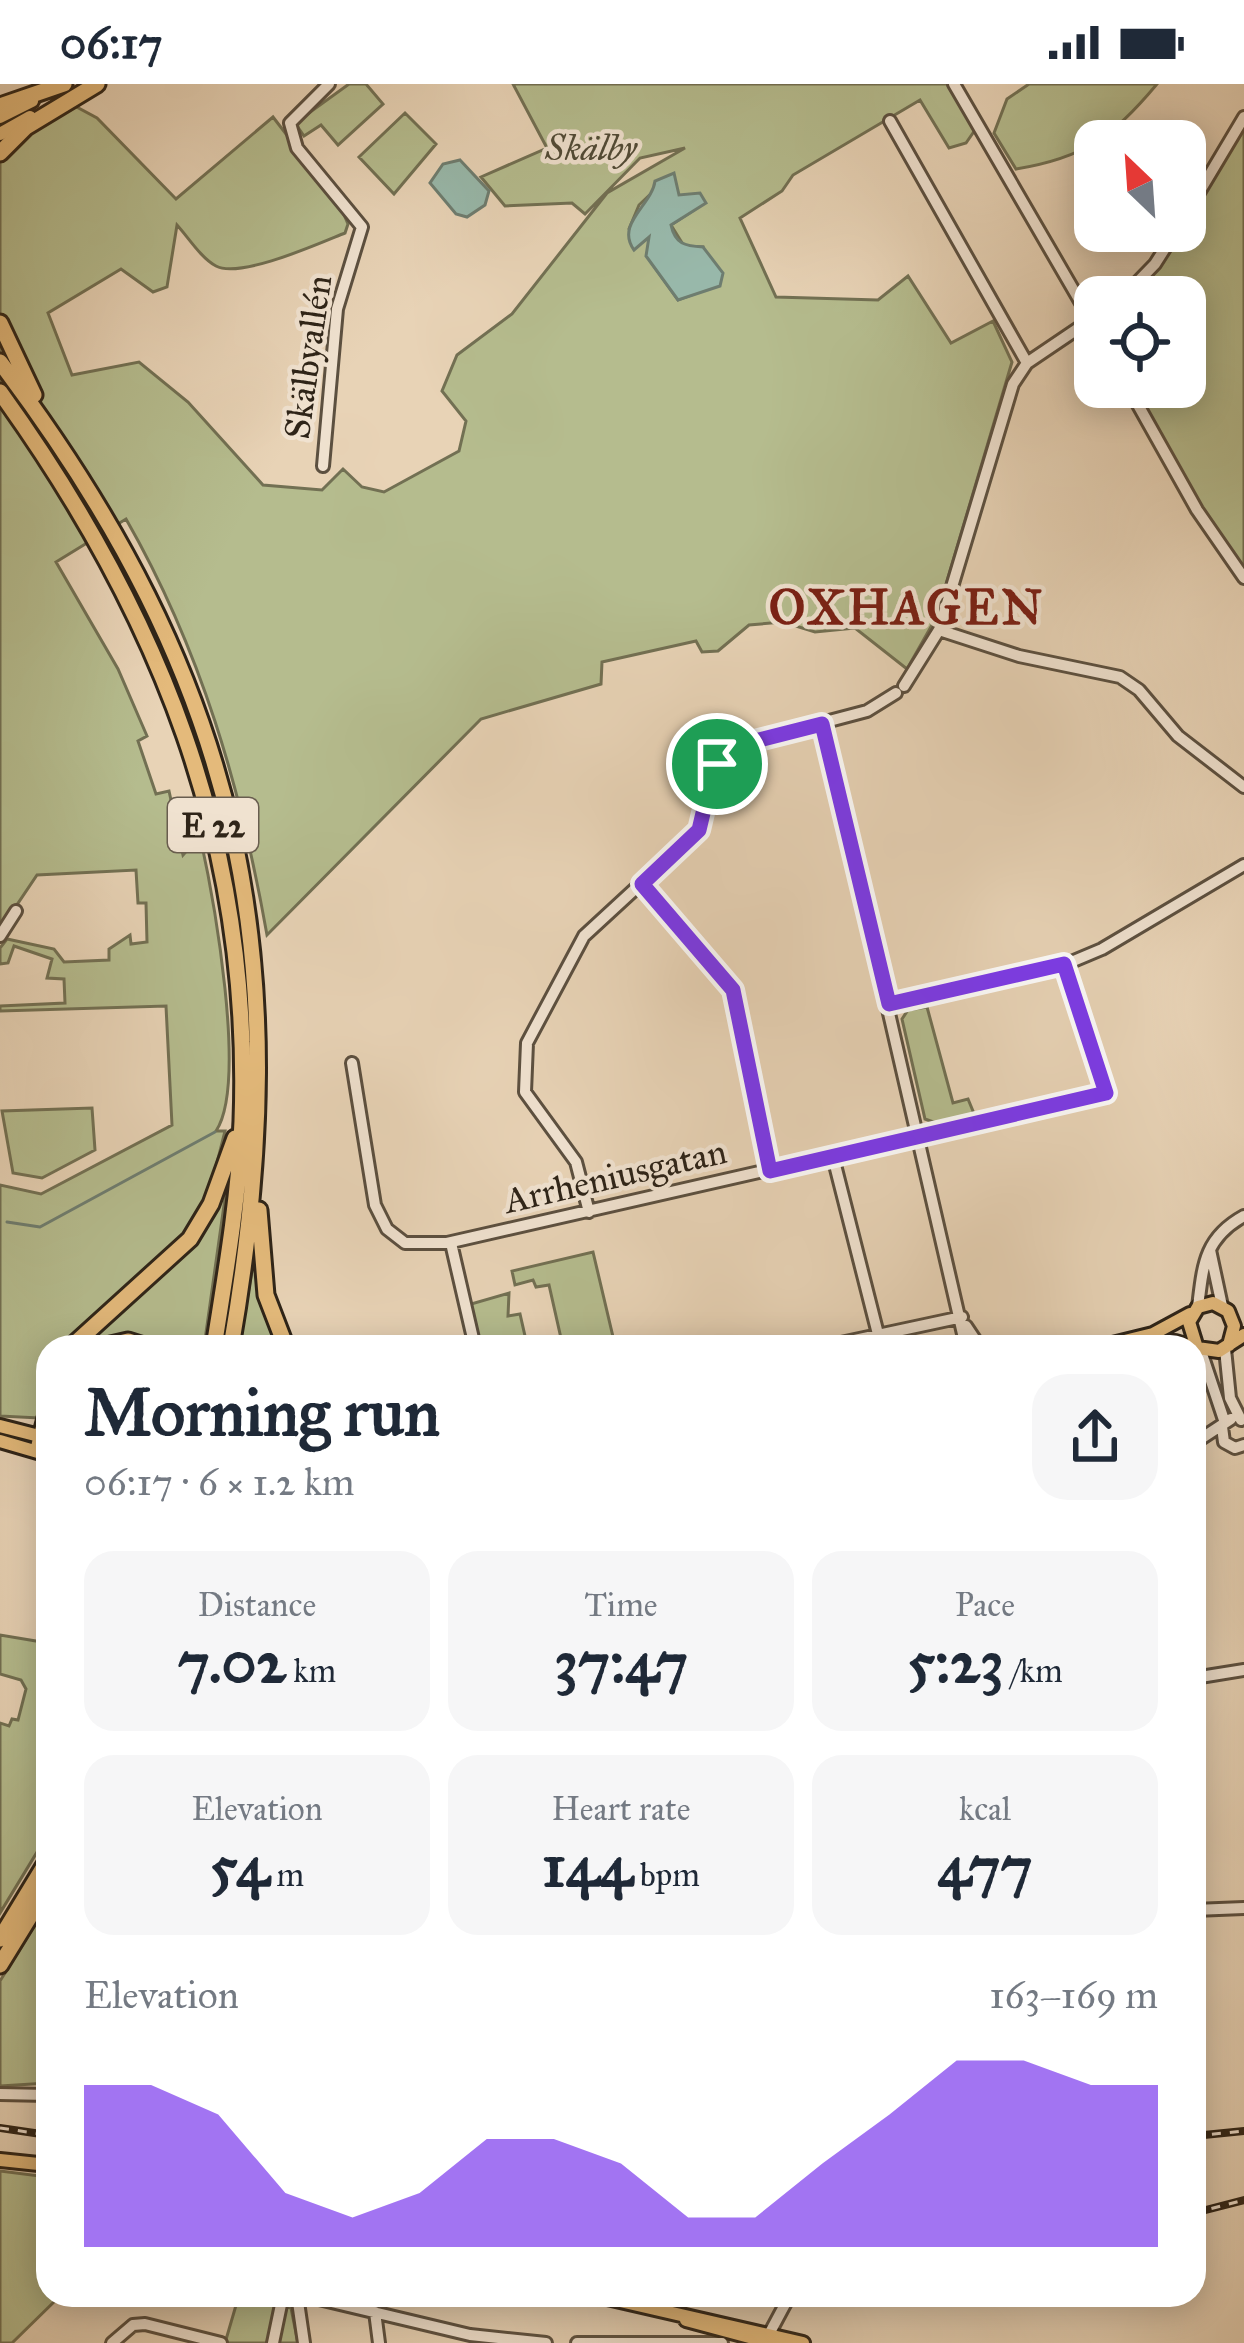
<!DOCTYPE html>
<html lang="en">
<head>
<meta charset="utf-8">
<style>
	:root { --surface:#fff; --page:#f6f6f7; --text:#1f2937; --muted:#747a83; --accent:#7c3aed }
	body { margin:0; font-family:"IM FELL Great Primer",serif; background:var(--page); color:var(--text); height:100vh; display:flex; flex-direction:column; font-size:45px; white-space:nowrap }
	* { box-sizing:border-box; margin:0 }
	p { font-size:39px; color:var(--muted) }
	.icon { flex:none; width:66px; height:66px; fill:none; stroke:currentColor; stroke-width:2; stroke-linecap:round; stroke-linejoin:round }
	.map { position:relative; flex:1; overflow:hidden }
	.sheet { position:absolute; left:36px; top:1251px; width:1170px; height:972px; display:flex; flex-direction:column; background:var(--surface); border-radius:36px; box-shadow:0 6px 30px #0003 }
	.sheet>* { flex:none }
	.needle { width:78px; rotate:335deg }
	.fabs { position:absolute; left:1074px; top:36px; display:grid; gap:24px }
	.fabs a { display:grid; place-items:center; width:132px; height:132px; border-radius:24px; background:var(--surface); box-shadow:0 6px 30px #0003; font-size:60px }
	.pin { position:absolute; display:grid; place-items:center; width:102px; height:102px; color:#fff; margin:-51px; border:6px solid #fff; border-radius:50%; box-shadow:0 3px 12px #0007 }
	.round { display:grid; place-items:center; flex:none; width:126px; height:126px; border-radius:36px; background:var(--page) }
	.headline { display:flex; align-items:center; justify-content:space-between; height:204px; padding:0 48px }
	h1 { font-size:66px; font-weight:700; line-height:90px }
	.metrics { display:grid; grid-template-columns:repeat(3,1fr); gap:18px; height:204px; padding:12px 48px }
	.metrics div { display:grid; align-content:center; border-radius:30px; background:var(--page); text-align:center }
	.metrics b { font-size:60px; font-weight:700 }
	.metrics small { font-size:33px; font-weight:400 }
	.metrics p { font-size:33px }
	.chart { height:336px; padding:24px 48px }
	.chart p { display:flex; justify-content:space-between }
	.chart svg { width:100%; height:216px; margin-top:12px; fill:var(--accent); opacity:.7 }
	.status { display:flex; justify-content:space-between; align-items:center; height:84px; padding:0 60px; background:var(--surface); direction:ltr }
	.status svg { height:33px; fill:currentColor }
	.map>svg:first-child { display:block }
	.green { fill:#b5bc8e; stroke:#727053; stroke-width:3; fill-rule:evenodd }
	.water { fill:#98b8aa; stroke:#6e7d70; stroke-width:3 }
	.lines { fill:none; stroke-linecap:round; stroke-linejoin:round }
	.stream { stroke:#6e7d70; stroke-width:3 }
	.minor-casing { stroke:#5c5040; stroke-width:16 }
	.major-casing { stroke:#2e2418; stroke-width:18 }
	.highway-casing { stroke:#2e2418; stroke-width:21 }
	.minor { stroke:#f0e2d0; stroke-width:10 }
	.major { stroke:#e4ba7b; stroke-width:12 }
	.highway { stroke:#e4ba7b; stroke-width:15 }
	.rail-casing { stroke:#2e2418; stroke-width:8 }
	.rail { stroke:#f0e2d0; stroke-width:3; stroke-dasharray:9; stroke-linecap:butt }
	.route-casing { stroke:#fff; stroke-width:24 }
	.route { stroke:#7c3aed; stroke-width:15 }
	.labels { text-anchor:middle; stroke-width:9; stroke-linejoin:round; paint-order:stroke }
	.shield { fill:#f0e2d0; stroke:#685d4f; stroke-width:3 }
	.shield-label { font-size:33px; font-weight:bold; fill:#2e2418 }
	.park-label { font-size:36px; font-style:italic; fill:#504a36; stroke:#f0e2d0 }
	.street-label { font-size:36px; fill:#2e2418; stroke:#f0e2d0 }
	.district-label { font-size:48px; font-weight:bold; letter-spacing:3px; fill:#7a1f14; stroke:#f0e2d0 }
</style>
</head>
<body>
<div class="status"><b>06:17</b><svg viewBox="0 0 49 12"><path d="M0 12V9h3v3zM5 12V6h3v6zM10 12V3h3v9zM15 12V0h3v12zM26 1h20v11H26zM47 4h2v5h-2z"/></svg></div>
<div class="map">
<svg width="1244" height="2259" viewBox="0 0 1244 2259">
	<rect width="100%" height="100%" fill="#e8d3b6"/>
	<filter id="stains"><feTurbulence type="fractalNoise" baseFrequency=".00167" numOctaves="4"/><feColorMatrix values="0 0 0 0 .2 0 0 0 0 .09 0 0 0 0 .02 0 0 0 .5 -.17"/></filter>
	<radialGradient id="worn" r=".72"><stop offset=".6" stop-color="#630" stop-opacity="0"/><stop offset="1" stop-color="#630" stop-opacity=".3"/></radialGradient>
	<path class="green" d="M 349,0 L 366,0 L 383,20 L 338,61 L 321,41 L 304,52 L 295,39 Z
		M 513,0 L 947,0 L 975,46 L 966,59 L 949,64 L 920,16 L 793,91 L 782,107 L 740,134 L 776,213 L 878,216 L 908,192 L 951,259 L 993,237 L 1012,278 L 936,534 L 907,585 L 855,544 L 815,548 L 783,538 L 749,541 L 718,567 L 702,568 L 696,557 L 602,578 L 601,600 L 481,635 L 267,851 C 241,704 201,566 126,435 L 56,478 L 118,585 L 147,652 L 138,657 L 156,710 L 169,707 L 183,771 L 200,752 C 213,811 248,999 216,1047 L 225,1047 L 210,1106 L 187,1148 L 62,1263 L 48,1263 L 48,1299 L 39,1334 L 0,1332 L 0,1101 L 41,1110 L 172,1041 L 166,922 L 0,927 L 0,922 L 65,919 L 64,895 L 47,894 L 52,875 L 14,862 L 8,879 L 0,880 L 0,864 L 7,855 L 54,865 L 64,878 L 109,876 L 109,865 L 130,851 L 131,860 L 147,858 L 146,819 L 138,819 L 136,786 L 37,791 L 0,846 L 0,60 L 71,20 L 97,34 L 176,115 L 273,33 L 339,119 L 348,140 L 345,149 C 320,159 240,195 216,182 C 201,174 188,153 177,141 L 167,203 L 153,208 L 121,185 L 48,229 L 72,291 L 139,278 L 188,318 L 263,401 L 322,406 L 343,385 L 362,403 L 384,408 L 459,367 L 466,337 L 442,307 L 457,271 L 512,230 L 607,109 L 685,64 L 640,74 L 585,130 L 572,119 L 505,122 L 481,93 L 547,64 ZM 655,106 L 679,111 L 694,126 L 671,141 L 684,162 L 703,163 L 705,206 L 678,216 L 653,181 L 649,153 L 637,160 L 629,145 L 639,121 Z
		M 1029,0 L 1157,0 C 1113,53 1084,74 1016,85 L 994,49 L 1007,15 Z
		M 405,29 L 436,60 L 394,110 L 359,73 Z
		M 1244,33 L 1244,494 L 1128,303 L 1185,303 L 1185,213 L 1123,213 L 1176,147 L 1185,147 L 1185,132 Z
		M 927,923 L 953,1019 L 968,1015 L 975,1032 L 939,1040 L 925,1035 L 902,935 L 908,926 Z
		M 92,1024 L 95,1066 L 42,1094 L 13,1089 L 2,1027 Z
		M 227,1100 L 204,1263 L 160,1263 L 128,1251 L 78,1263 L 190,1164 Z
		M 256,1163 L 280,1263 L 239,1263 Z
		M 593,1168 L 614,1257 L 563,1263 L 549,1201 L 536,1203 L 533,1196 L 515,1201 L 512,1187 Z
		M 509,1209 L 508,1232 L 520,1230 L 525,1252 L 505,1257 L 505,1263 L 481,1263 L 471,1220 Z
		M 48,1539 L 48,1750 L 0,1829 L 0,1639 L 9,1642 L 12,1635 L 18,1636 L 26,1605 L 21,1596 L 0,1590 L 0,1551 L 42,1558 Z
		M 48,1820 L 48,1999 L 0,2002 L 0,1897 Z
		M 0,2087 L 48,2093 L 48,2211 L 61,2211 L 12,2259 L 0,2259 Z
		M 239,2211 L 291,2224 L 298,2259 L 225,2259 Z"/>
	<path class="water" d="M 460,76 L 489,107 L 485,121 L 467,133 L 456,130 L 430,99 L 443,80 Z
		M 674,89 L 679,111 L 700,109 L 706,119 L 671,141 C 675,160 685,162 703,163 L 723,189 L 720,202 L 678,216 L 646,172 L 649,153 L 634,166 C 615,140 652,121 655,97 Z"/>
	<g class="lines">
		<path class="stream" d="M 7,1138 L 40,1143 L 215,1048"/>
		<g class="minor-casing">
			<path id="minor" d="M 954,0 L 1095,243
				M 890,37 L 1027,279
				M 1185,132 L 1244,33
				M 1123,213 L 1155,180 L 1176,147
				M 1128,303 L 1197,426 L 1244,494
				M 323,382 L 337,225 L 362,143 L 297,64 L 290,39 L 329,0
				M 939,546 L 1019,572 L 1120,593 L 1139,606 L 1178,652 L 1244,703
				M 904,602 L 939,546 L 1013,300 L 1027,279 L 1095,233
				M 822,639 L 966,1263
				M 642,800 L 733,906 L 770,1087
				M 0,852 L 16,827
				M 888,920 L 1064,881 L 1102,865 L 1244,781
				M 352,979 L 375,1121 L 387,1145 L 405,1159 L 447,1159 L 1106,1009 L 1064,881
				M 833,1073 L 878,1250
				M 589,1128 L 576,1078 L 525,1008 L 527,959 L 584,852 L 699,746 L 712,691 L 727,664 L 867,627 L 896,609
				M 451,1159 L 475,1263
				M 1210,1166 L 1222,1222
				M 1198,1223 C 1203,1182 1204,1154 1244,1132
				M 966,1242 L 980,1263
				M 822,1263 L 962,1233
				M 1225,1265 L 1230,1314 L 1241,1336
				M 1201,1267 L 1225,1339
				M 1222,1343 L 1224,1358 L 1235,1364 L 1244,1361
				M 1199,1356 L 1231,1335
				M 1194,1594 L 1244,1586
				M 1194,1826 L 1244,1824
				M 0,2010 L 48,2011
				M 261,2211 L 286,2215
				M 297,2211 L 304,2259
				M 302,2211 L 470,2251 L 546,2259
				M 375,2228 L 379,2259
				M 767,2254 L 790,2211
				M 112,2259 L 133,2241 L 145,2240 L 221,2259
				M 273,2259 L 283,2211
				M 577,2259 L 722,2259"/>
		</g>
		<g class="major-casing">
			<path id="major" d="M 0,33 L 32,17
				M 0,50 L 30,33
				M 1229,1261 L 1234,1242 L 1228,1227 L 1213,1219 L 1198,1223 L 1189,1238 L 1197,1264 L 1219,1267 L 1244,1251
				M 1100,1263 L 1153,1250 L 1190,1230
				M 1155,1263 L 1175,1258 L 1193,1263
				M 0,1342 L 47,1354
				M 0,1357 L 48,1371
				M 0,2076 L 48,2081
				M 594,2211 L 803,2259
				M 686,2236 L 772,2259"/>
		</g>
		<g class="highway-casing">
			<path id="highway" d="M 0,22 L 64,0
				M 0,69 L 26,43 L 97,0
				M 0,239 L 34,311
				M 0,278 C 241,597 299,872 231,1263
				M 0,308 C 160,530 252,760 242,1037 C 239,1112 226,1188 214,1263
				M 259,1126 L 266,1211 L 286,1263
				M 71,1263 L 190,1155 L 211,1120 L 235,1054
				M 102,1263 L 128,1257 L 147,1263
				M 39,1361 L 48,1326
				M 0,1855 L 48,1776
				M 0,1881 L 48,1803"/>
		</g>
		<use href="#minor" class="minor"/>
		<use href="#major" class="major"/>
		<use href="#highway" class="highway"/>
		<g class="rail-casing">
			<path id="rail" d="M 0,2044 L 48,2051
				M 1194,2052 L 1244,2047
				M 1194,2129 L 1244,2116"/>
		</g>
		<use href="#rail" class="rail"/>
	</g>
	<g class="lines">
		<g class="route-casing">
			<path id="route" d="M 822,640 L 889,920 L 1064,880 L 1106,1009 L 770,1087 L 733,906 L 642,800 L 699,746 L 712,691 L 727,664 Z"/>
		</g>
		<use href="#route" class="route"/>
	</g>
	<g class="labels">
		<rect class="shield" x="168" y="714" width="90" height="54" rx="9"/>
		<g class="shield-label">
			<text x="213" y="753">E 22</text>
		</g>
		<g class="park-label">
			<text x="591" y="76">Skälby</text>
		</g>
		<g class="street-label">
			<text transform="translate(307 273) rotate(-82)" y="13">Skälbyallén</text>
			<text transform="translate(615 1091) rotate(-13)" y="13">Arrheniusgatan</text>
		</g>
		<g class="district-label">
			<text x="907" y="540">OXHAGEN</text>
		</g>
	</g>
	<rect width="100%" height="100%" filter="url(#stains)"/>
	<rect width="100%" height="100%" fill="url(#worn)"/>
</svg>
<div class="fabs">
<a><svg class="needle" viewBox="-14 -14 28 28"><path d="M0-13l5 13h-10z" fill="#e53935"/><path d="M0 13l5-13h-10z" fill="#747a83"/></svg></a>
<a><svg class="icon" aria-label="locate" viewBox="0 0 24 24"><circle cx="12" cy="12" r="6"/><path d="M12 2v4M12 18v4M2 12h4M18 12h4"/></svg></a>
</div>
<div class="pin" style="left:717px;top:680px;background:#1e9e55"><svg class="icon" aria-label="arrive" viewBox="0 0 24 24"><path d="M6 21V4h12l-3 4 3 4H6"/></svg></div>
<section class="sheet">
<div class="headline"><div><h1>Morning run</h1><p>06:17 · 6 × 1.2 km</p></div><a class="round"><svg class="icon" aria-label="share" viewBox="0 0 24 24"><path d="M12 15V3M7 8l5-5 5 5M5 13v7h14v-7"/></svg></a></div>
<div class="metrics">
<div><p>Distance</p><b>7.02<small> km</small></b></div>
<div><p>Time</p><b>37:47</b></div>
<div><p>Pace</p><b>5:23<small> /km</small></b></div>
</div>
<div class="metrics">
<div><p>Elevation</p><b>54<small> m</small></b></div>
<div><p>Heart rate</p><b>144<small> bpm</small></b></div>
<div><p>kcal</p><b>477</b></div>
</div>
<div class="chart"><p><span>Elevation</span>163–169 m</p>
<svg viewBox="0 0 160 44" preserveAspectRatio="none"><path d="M0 44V11L10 11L20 17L30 33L40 38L50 33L60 22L70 22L80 27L90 38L100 38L110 27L120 17L130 6L140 6L150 11L160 11V44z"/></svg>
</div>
</section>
</div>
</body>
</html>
